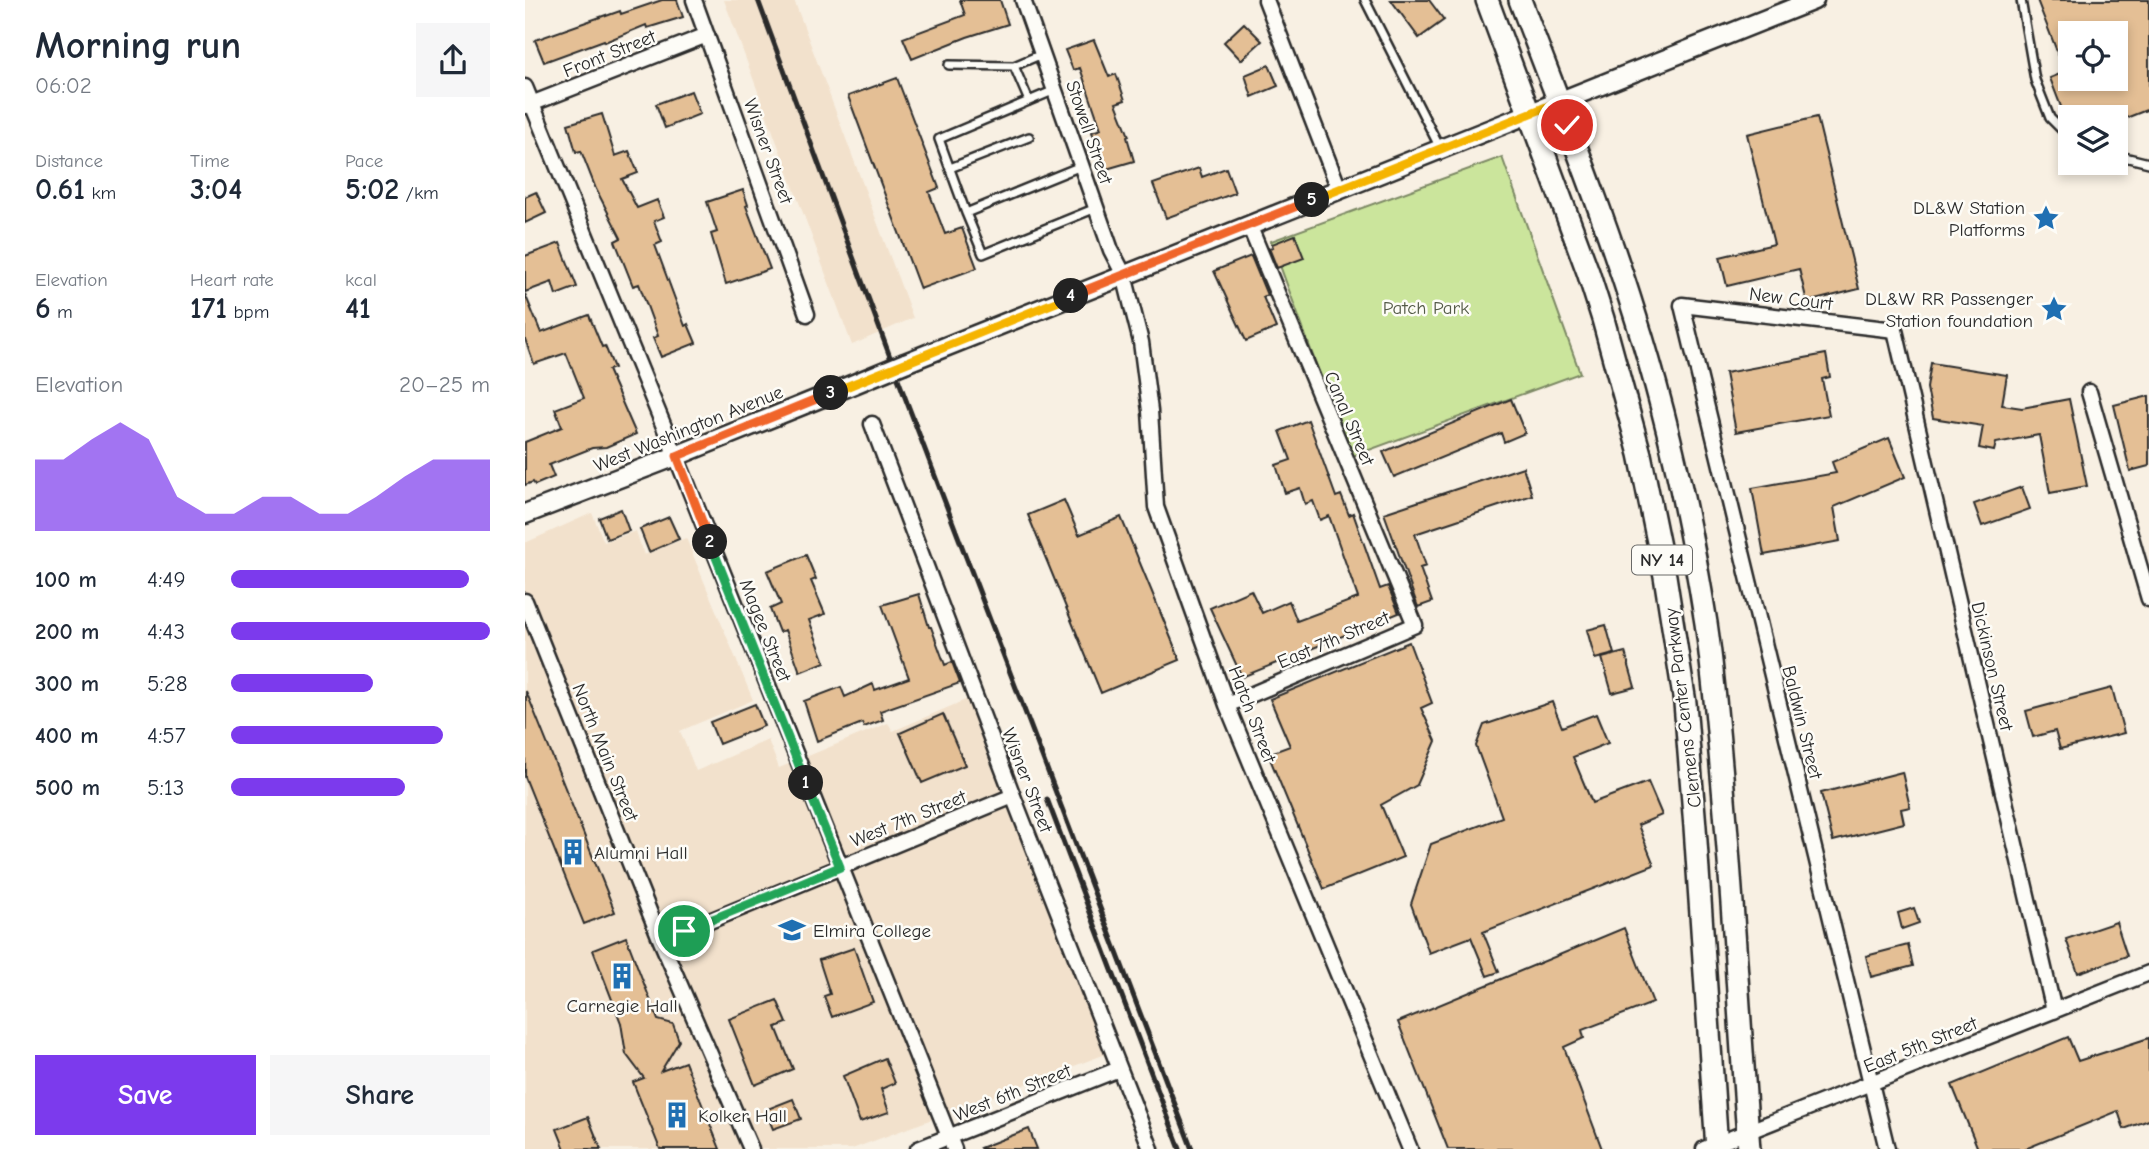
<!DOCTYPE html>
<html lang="en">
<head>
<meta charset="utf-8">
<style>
	:root { --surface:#fff; --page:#f6f6f7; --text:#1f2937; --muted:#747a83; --accent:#7c3aed }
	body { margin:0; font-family:"Comic Neue",sans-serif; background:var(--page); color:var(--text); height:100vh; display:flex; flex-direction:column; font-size:26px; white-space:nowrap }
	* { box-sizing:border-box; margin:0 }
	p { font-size:23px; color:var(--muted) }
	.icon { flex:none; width:38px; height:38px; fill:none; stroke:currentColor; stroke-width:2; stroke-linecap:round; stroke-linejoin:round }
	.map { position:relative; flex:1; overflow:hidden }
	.sheet { display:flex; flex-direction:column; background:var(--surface); width:525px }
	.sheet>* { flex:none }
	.buttons { position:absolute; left:1533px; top:21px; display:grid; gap:14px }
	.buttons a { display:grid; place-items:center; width:70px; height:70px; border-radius:0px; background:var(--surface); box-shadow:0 4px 10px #0003; font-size:35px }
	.pin { position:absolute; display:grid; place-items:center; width:60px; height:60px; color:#fff; margin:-30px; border:4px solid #fff; border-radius:50%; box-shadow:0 2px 7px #0007 }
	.km { position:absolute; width:35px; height:35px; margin:-18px; border-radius:50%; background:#222; color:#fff; font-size:19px; line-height:35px; text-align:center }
	.round { display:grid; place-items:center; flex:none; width:74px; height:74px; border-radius:0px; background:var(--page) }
	.overview { display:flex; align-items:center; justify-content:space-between; height:119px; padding:0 35px }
	h1 { font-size:38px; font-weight:600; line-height:52px }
	.stats { display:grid; grid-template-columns:repeat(3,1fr); gap:10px; height:119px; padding:7px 35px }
	.stats div { display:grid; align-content:center }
	.stats b { font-size:30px; font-weight:600 }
	.stats small { font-size:19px; font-weight:400 }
	.stats p { font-size:19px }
	.chart { height:196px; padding:14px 35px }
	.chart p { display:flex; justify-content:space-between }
	.chart svg { width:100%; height:126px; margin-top:7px; fill:var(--accent); opacity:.7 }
	.primary-button { display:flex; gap:14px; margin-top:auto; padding:14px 35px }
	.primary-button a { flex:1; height:80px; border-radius:0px; background:var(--accent); color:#fff; font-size:28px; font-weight:600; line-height:80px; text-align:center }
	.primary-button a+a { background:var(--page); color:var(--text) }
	ul { padding:0 35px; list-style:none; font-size:23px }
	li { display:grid; grid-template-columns:112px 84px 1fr; align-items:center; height:52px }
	li i { height:18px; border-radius:9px; background:var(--accent) }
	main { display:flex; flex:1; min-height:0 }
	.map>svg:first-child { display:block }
	.built { fill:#f2e1cc }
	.green { fill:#cbe59c; stroke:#7b8864; stroke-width:2 }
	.building { fill:#e4bf95; stroke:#2b2b2b; stroke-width:2; fill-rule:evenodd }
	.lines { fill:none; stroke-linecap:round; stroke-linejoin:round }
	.service-casing { stroke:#2b2b2b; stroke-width:12 }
	.minor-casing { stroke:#2b2b2b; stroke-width:19 }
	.tertiary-casing { stroke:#2b2b2b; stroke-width:23 }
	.primary-casing { stroke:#2b2b2b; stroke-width:26 }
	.service { stroke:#fdfcf7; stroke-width:7 }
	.minor { stroke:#fdfcf7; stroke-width:14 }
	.tertiary { stroke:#fdfcf7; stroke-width:18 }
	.primary { stroke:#fdfcf7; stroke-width:21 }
	.rail { stroke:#2b2b2b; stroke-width:5 }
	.tertiary-bridge-casing { stroke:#2b2b2b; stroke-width:23; stroke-linecap:butt }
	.tertiary-bridge { stroke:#fdfcf7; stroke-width:18 }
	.split-1-casing { stroke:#fff; stroke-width:14 }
	.split-2-casing { stroke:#fff; stroke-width:14 }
	.split-3-casing { stroke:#fff; stroke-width:14 }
	.split-4-casing { stroke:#fff; stroke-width:14 }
	.split-5-casing { stroke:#fff; stroke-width:14 }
	.split-6-casing { stroke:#fff; stroke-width:14 }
	.split-1 { stroke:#22a559; stroke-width:9 }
	.split-2 { stroke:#22a559; stroke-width:9 }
	.split-3 { stroke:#f0652b; stroke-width:9 }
	.split-4 { stroke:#f5b400; stroke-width:9 }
	.split-5 { stroke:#f0652b; stroke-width:9 }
	.split-6 { stroke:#f5b400; stroke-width:9 }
	.labels { text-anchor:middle; stroke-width:5; stroke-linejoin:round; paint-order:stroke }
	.shield { fill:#fdfcf7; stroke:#6a6a68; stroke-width:2 }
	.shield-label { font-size:18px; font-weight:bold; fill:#2b2b2b }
	.street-label { font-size:19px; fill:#2b2b2b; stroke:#fdfcf7 }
	.poi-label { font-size:19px; fill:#2b2b2b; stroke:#fdfcf7; text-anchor:start }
	.park-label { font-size:19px; fill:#535a47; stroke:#fdfcf7 }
</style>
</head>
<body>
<main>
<section class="sheet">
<div class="overview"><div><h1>Morning run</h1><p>06:02</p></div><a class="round"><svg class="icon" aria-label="share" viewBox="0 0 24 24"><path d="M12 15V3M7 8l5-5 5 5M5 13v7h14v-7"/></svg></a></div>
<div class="stats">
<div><p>Distance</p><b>0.61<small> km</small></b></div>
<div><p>Time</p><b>3:04</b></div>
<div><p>Pace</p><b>5:02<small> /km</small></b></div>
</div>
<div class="stats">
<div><p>Elevation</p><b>6<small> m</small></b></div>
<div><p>Heart rate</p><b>171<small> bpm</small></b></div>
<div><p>kcal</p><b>41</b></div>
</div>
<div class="chart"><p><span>Elevation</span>20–25 m</p>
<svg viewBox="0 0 160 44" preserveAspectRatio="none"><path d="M0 44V19L10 19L20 12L30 6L40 12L50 32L60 38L70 38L80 32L90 32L100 38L110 38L120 32L130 25L140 19L150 19L160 19V44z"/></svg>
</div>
<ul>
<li><b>100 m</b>4:49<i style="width:92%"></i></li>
<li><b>200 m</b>4:43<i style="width:100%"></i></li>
<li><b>300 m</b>5:28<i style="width:55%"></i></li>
<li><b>400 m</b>4:57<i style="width:82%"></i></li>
<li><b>500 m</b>5:13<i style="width:67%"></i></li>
</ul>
<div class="primary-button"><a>Save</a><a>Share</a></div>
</section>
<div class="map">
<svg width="1624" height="1149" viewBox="0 0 1624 1149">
	<rect width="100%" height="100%" fill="#f8f0e3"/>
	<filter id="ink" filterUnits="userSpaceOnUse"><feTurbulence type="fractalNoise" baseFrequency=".0143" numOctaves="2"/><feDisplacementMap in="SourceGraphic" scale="14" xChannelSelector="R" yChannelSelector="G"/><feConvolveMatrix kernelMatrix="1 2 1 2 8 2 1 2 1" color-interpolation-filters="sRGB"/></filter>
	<g filter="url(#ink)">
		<path class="built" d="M 199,0 L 269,0 L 388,318 L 327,345 Z
			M 67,513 L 79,542 L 111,531 L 119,555 L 161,538 L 228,700 L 155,731 L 171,771 L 243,740 L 254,768 L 363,723 L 368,731 L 445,698 L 581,1054 L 327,1149 L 0,1149 L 0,543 Z"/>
		<path class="green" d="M 977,157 L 1055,373 L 825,457 L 746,241 Z"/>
		<path class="building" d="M 137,0 L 152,0 L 158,17 L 122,28 L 121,25 L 80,42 L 79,40 L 19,62 L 10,40 L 81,15 L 81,16 L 95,11 L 96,14 Z
			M 435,0 L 475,0 L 483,24 L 442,37 L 387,59 L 378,38 L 440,15 Z
			M 866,0 L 904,0 L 919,20 L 894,38 Z
			M 1512,0 L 1624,0 L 1624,109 L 1591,122 L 1591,117 L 1540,117 L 1525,78 L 1540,72 ZM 1545,33 L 1591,33 L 1591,79 L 1545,79 Z
			M 719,23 L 737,41 L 716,60 L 699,42 Z
			M 569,40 L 584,77 L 591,74 L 600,100 L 591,103 L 604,136 L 602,137 L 609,161 L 578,170 L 574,157 L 576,156 L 567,132 L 576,129 L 555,68 L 548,70 L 540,50 Z
			M 744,65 L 753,86 L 727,97 L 720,75 Z
			M 372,78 L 414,188 L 404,192 L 420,234 L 437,228 L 452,268 L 395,289 L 323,96 Z
			M 166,91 L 175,114 L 140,128 L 131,104 Z
			M 77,114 L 90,156 L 104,151 L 113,173 L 97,179 L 112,208 L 132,200 L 139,217 L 129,221 L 137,242 L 130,245 L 160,326 L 163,324 L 171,343 L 136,357 L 128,338 L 133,336 L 114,284 L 108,286 L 90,241 L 96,238 L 71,189 L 56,151 L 51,152 L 43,124 Z
			M 1292,117 L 1334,289 L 1282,302 L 1274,269 L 1202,286 L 1195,257 L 1249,244 L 1222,134 Z
			M 674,168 L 677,177 L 701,168 L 710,193 L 641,218 L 628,184 Z
			M 218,190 L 223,205 L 221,206 L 245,269 L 201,284 L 186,234 L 192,232 L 182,202 Z
			M 11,192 L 21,213 L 0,223 L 0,197 Z
			M 770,235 L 779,258 L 752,268 L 744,248 L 748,247 L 747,244 Z
			M 35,243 L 52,287 L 31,295 L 27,282 L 0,292 L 0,256 Z
			M 726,256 L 742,295 L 738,297 L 751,328 L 721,341 L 689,271 Z
			M 0,294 L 16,333 L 64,315 L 77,347 L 80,346 L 89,368 L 83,370 L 111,434 L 81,447 L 67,448 L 24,465 L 29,477 L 10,485 L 8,482 L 0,485 L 0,442 L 37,427 L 30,409 L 59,398 L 41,353 L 9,364 L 0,339 Z
			M 1301,354 L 1305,377 L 1297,379 L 1304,415 L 1211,432 L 1200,373 Z
			M 1406,363 L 1482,375 L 1477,405 L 1497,408 L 1544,399 L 1562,486 L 1525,493 L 1514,435 L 1471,443 L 1469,451 L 1454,448 L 1458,426 L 1408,418 L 1402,388 Z
			M 1624,396 L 1624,466 L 1605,471 L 1589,405 Z
			M 986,399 L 1000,433 L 979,442 L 976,433 L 869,477 L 858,452 Z
			M 783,420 L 811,497 L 816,495 L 824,515 L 828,513 L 855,589 L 863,586 L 874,613 L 717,677 L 685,608 L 726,590 L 737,613 L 764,601 L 772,621 L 833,598 L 804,516 L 795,520 L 788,501 L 780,504 L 775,488 L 760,493 L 751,465 L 766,460 L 755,431 Z
			M 1364,438 L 1380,477 L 1309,507 L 1315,541 L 1239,555 L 1227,488 L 1311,473 L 1307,462 Z
			M 998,467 L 1007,495 L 890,534 L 901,566 L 895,568 L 907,602 L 893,607 L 859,513 Z
			M 1497,487 L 1505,509 L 1457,526 L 1449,504 Z
			M 539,500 L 554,535 L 596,517 L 655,660 L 576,693 L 503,515 Z
			M 96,509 L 104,531 L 82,539 L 74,518 Z
			M 144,517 L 154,539 L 124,552 L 115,529 Z
			M 281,555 L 291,579 L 286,581 L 300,614 L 284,620 L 300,662 L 275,672 L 260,630 L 254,632 L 245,609 L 256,604 L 242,571 Z
			M 394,594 L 404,627 L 406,627 L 420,665 L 427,662 L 435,683 L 355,711 L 358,720 L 339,727 L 337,723 L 292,741 L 279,701 L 316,687 L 320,697 L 348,684 L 350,690 L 384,678 L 357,605 Z
			M 1081,625 L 1089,654 L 1070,659 L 1062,630 Z
			M 884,642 L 907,703 L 896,708 L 911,741 L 892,785 L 856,805 L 878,857 L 799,889 L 743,754 L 765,746 L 745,699 Z
			M 1100,652 L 1110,687 L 1087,693 L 1077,658 Z
			M 1587,688 L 1599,733 L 1535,749 L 1530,731 L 1508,737 L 1501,711 Z
			M 1,691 L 90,912 L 59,924 L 0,777 Z
			M 1027,702 L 1037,727 L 1071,714 L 1083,743 L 1048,757 L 1067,803 L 1123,782 L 1137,815 L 1113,825 L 1129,865 L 958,932 L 974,972 L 962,976 L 946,937 L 904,953 L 886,904 L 906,844 L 977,817 L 951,746 L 959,725 Z
			M 230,704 L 239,726 L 194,744 L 185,722 Z
			M 418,714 L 440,765 L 397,783 L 375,733 Z
			M 1377,772 L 1385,807 L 1376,809 L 1379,823 L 1308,841 L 1296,793 Z
			M 1389,908 L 1394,923 L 1377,929 L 1373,913 Z
			M 1591,922 L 1602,956 L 1553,973 L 1541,939 Z
			M 1099,928 L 1128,1003 L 1057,1030 L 1059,1038 L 1039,1047 L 1077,1149 L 923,1149 L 873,1022 Z
			M 101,937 L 133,1020 L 148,1024 L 154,1041 L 136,1071 L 160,1062 L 195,1149 L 135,1149 L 108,1082 L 119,1078 L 101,1054 L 96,1023 L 68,950 Z
			M 1383,945 L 1388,966 L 1346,977 L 1341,956 Z
			M 329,948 L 348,1002 L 307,1017 L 299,996 L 305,994 L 294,960 Z
			M 252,1000 L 262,1023 L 251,1027 L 268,1069 L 230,1085 L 204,1019 Z
			M 1543,1037 L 1553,1061 L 1624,1038 L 1624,1120 L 1599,1129 L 1593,1111 L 1500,1149 L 1453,1149 L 1427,1085 Z
			M 360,1058 L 370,1083 L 356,1089 L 364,1112 L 335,1122 L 318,1076 Z
			M 268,1099 L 276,1119 L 248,1129 L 240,1110 Z
			M 63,1117 L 76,1149 L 40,1149 L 32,1129 Z
			M 504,1129 L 512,1149 L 456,1149 L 455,1148 Z"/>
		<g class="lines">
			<g class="service-casing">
				<path id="service" d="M 840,0 L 915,148
					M 1496,0 L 1510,80 L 1525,118 L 1545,138
					M 424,65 L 489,66 L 504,101
					M 489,66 L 517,54
					M 530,90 L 414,139 L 441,213 L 556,166
					M 1591,155 L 1624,163
					M 425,168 L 504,137
					M 441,213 L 458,254 L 571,208"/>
			</g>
			<g class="minor-casing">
				<path id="minor" d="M 169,0 L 282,314
					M 498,0 L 586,250 L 599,275 L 616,342 L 625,411 L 631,507 L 702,705 L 885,1149
					M 741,0 L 814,189
					M 0,87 L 151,456 L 429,1149
					M 1,106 L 182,35
					M 1564,392 L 1624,599
					M 347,424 L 488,796 L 626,1149
					M 0,601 L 136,941 L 226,1149
					M 702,705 L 890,625 L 724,225
					M 136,941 L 488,796
					M 393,1149 L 594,1069
					M 1179,1149 L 1624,973
					M 1362,1149 L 1157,305 L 1370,330 L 1529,1011"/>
			</g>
			<g class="tertiary-casing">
				<path id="tertiary" d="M 380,363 L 1289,0
					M 0,514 L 151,456 L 295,398"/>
			</g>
			<g class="primary-casing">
				<path id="primary" d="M 962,0 L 1063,272 L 1078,319 L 1115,454 L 1140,576 L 1160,703 L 1170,827 L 1192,1149
					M 995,0 C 1034,103 1076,206 1109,312 C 1141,411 1165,521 1181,623 C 1188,670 1192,718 1196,765 C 1208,893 1214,1021 1224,1149"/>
			</g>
			<use href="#service" class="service"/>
			<use href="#minor" class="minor"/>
			<use href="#tertiary" class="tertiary"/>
			<use href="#primary" class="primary"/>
			<path class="rail" d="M 233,0 L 378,392 L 667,1149
				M 522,799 L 655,1149"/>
			<g class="tertiary-bridge-casing">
				<path id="tertiary-bridge" d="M 295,398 L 380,363"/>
			</g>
			<use href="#tertiary-bridge" class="tertiary-bridge"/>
		</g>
	</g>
	<g class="lines" filter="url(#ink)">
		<g class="split-1-casing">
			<path id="split-1" d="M 159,931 L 315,867 L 281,783"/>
		</g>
		<g class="split-2-casing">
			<path id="split-2" d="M 185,542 L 281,783"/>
		</g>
		<g class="split-3-casing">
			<path id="split-3" d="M 185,542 L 152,456 L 306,393"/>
		</g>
		<g class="split-4-casing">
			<path id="split-4" d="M 306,393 L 546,296"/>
		</g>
		<g class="split-5-casing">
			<path id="split-5" d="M 546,296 L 787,200"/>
		</g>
		<g class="split-6-casing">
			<path id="split-6" d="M 787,200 L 1034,102 L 1042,125"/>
		</g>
		<use href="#split-1" class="split-1"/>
		<use href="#split-2" class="split-2"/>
		<use href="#split-3" class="split-3"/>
		<use href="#split-4" class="split-4"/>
		<use href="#split-5" class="split-5"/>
		<use href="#split-6" class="split-6"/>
	</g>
	<defs>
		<g id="sight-bare" transform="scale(2.1)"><path d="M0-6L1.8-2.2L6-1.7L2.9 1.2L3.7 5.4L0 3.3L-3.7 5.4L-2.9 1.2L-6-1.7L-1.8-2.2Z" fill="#1f6fb2" stroke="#fdfcf7" stroke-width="2.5" paint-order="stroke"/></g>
		<g id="building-bare" transform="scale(2.1)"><path d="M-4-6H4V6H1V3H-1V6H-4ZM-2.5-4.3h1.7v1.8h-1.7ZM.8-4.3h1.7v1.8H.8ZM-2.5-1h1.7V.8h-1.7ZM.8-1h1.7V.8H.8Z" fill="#1f6fb2" stroke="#fdfcf7" stroke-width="2.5" paint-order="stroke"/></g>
		<g id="university-bare" transform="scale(2.1)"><path d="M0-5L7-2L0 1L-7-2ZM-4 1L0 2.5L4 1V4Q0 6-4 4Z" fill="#1f6fb2" stroke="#fdfcf7" stroke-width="2.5" paint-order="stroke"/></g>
	</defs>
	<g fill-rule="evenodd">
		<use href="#sight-bare" x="1521" y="218"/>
		<use href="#sight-bare" x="1529" y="309"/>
		<use href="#building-bare" x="48" y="852"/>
		<use href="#university-bare" x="267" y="930"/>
		<use href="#building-bare" x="97" y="976"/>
		<use href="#building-bare" x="152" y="1115"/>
	</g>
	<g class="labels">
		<rect class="shield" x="1107" y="545.5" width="60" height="29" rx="5"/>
		<g class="shield-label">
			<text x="1137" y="566">NY 14</text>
		</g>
		<g class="street-label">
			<text transform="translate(84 53) rotate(-22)" y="7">Front Street</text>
			<text transform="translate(565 132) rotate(71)" y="7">Stowell Street</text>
			<text transform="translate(244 151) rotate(70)" y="7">Wisner Street</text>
			<text transform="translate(1266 298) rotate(7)" y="7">New Court</text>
			<text transform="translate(825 418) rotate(67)" y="7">Canal Street</text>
			<text transform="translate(163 428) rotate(-22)" y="7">West Washington Avenue</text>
			<text transform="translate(241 630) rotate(68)" y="7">Magee Street</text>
			<text transform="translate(808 639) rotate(-23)" y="7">East 7th Street</text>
			<text transform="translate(1468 666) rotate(77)" y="7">Dickinson Street</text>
			<text transform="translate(1157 708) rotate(-97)" y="7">Clemens Center Parkway</text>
			<text transform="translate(728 714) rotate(69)" y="7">Hatch Street</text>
			<text transform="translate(1278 722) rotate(76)" y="7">Baldwin Street</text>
			<text transform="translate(81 752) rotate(68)" y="7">North Main Street</text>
			<text transform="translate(503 780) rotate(69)" y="7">Wisner Street</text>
			<text transform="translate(383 818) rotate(-22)" y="7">West 7th Street</text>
			<text transform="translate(1395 1044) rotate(-22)" y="7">East 5th Street</text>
			<text transform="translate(487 1092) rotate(-22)" y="7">West 6th Street</text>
		</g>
		<g class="poi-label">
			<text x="1500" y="214" text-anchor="end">DL&amp;W Station<tspan x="1500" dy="22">Platforms</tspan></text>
			<text x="1508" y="305" text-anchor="end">DL&amp;W RR Passenger<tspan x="1508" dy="22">Station foundation</tspan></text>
			<text x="69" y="859">Alumni Hall</text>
			<text x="288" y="937">Elmira College</text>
			<text x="97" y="1012" text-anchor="middle">Carnegie Hall</text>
			<text x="173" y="1122">Kolker Hall</text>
		</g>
		<g class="park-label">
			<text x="901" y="314">Patch Park</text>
		</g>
	</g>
</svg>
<div class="buttons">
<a><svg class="icon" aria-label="locate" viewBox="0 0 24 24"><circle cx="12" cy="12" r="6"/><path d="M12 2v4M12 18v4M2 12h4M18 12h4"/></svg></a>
<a><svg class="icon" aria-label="layers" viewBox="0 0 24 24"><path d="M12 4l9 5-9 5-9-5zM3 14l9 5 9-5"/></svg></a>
</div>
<div class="pin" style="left:159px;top:931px;background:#1e9e55"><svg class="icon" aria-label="arrive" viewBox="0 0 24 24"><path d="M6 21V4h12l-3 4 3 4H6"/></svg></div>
<div class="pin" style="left:1042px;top:125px;background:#d93025"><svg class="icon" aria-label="check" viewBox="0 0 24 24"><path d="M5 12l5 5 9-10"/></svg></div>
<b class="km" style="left:281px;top:783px">1</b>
<b class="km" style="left:185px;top:542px">2</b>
<b class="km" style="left:306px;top:393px">3</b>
<b class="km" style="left:546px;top:296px">4</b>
<b class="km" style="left:787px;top:200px">5</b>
</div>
</main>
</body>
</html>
